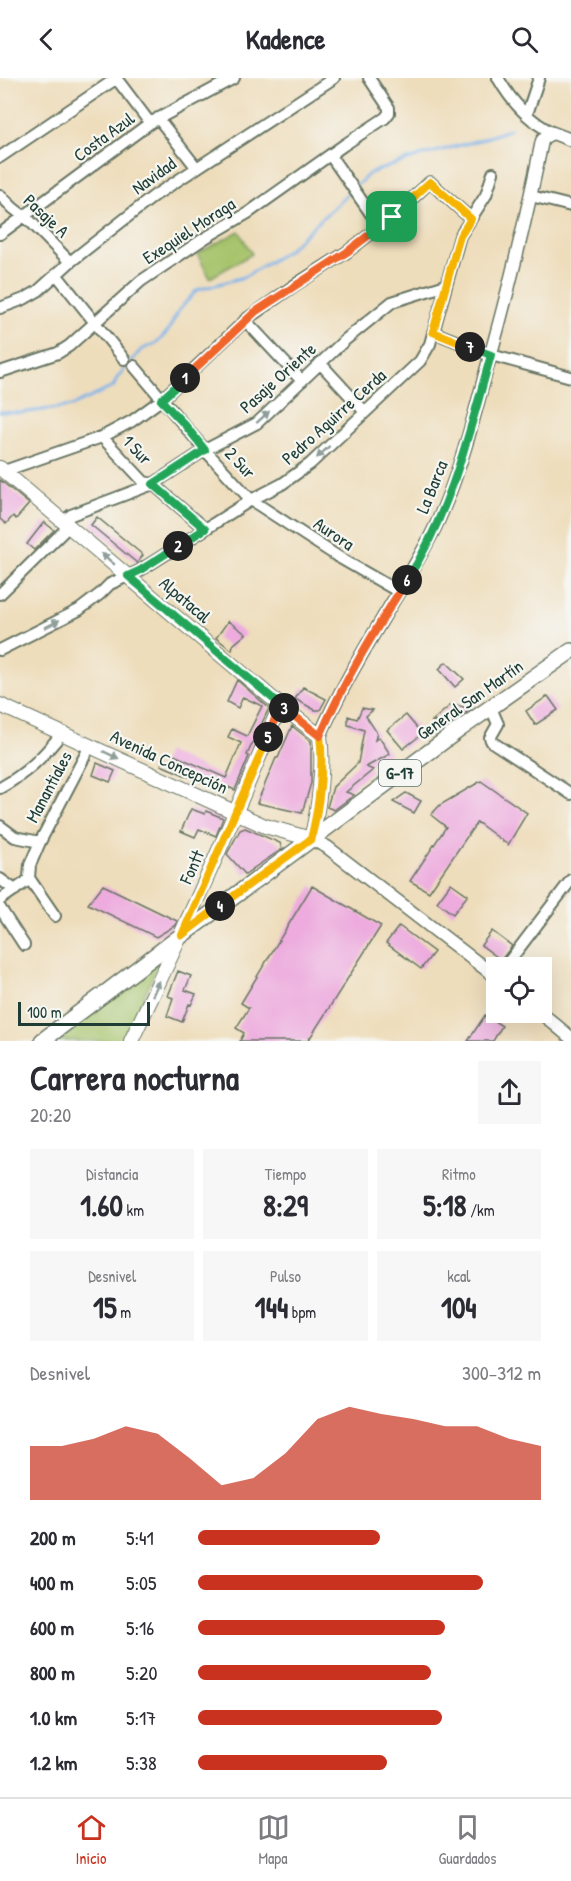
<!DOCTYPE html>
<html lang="es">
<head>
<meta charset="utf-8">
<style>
	:root { --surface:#fff; --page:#f7f7f7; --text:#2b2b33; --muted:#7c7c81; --line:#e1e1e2; --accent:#c8321e }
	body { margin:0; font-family:"Patrick Hand",sans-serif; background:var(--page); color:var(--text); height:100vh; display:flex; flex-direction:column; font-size:22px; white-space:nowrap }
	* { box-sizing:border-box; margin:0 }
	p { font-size:20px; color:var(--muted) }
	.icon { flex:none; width:33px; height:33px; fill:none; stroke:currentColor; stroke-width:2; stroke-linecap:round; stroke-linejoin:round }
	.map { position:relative; height:963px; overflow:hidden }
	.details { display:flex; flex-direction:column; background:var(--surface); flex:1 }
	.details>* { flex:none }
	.fabs { position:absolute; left:486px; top:879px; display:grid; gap:12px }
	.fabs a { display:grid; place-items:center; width:66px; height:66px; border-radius:0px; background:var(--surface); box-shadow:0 6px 24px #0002; font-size:30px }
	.scale { position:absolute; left:18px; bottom:15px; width:132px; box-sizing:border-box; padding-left:6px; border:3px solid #1f3d34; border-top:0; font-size:16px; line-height:21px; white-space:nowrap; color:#1f3d34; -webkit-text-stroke:4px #f6f6f2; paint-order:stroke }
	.pin { position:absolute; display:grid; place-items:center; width:51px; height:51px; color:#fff; margin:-26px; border-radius:12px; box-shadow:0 3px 9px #0006 }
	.km { position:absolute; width:30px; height:30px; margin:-15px; border-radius:50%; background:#222; color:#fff; font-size:16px; line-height:30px; text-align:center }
	.round { display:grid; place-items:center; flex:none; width:63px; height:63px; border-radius:0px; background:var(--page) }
	.summary { display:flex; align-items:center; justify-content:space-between; height:102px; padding:0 30px }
	h1 { font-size:33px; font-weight:800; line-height:45px }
	.stats { display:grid; grid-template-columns:repeat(3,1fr); gap:9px; height:102px; padding:6px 30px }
	.stats div { display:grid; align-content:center; border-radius:0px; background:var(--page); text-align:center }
	.stats b { font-size:30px; font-weight:800 }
	.stats small { font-size:16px; font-weight:400 }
	.stats p { font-size:16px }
	.chart { height:168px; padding:12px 30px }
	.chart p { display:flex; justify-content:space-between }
	.chart svg { width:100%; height:108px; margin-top:6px; fill:var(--accent); opacity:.7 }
	ul { padding:0 30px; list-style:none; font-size:20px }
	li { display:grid; grid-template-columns:96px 72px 1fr; align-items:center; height:45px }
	li i { height:15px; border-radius:8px; background:var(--accent) }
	header { display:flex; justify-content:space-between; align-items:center; height:78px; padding:0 30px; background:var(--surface); font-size:27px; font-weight:800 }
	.dock { display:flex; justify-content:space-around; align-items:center; height:84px; border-top:2px solid var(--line); background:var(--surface); font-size:16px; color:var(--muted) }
	.dock a { display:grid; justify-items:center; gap:3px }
	.dock .selected { color:var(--accent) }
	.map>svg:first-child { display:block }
	.green { fill:#a5c36a; stroke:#62804f; stroke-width:1.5 }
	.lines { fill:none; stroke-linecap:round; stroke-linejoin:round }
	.stream { stroke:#7cb2ea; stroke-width:3 }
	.building { fill:#edabde }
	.minor-casing { stroke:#677563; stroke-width:14 }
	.tertiary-casing { stroke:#677563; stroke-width:15 }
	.secondary-casing { stroke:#677563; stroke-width:16 }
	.primary-casing { stroke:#677563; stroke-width:18 }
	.minor { stroke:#fff; stroke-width:10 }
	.tertiary { stroke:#fff; stroke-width:12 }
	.secondary { stroke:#fff; stroke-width:14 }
	.primary { stroke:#fff; stroke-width:15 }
	.oneway { fill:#8f9e9a }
	.split-1-casing { stroke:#fff; stroke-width:12 }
	.split-2-casing { stroke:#fff; stroke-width:12 }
	.split-3-casing { stroke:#fff; stroke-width:12 }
	.split-4-casing { stroke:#fff; stroke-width:12 }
	.split-5-casing { stroke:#fff; stroke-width:12 }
	.split-6-casing { stroke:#fff; stroke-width:12 }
	.split-7-casing { stroke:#fff; stroke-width:12 }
	.split-8-casing { stroke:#fff; stroke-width:12 }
	.split-1 { stroke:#f0652b; stroke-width:8 }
	.split-2 { stroke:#22a559; stroke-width:8 }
	.split-3 { stroke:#22a559; stroke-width:8 }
	.split-4 { stroke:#f5b400; stroke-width:8 }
	.split-5 { stroke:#f5b400; stroke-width:8 }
	.split-6 { stroke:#f0652b; stroke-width:8 }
	.split-7 { stroke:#22a559; stroke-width:8 }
	.split-8 { stroke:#f5b400; stroke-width:8 }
	.labels { text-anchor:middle; stroke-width:4.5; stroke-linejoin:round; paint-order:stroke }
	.shield { fill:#f6f6f2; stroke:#60746d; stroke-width:1.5 }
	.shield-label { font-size:16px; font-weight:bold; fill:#1f3d34 }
	.street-label { font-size:18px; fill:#1f3d34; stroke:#f6f6f2 }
</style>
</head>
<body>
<header><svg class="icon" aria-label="back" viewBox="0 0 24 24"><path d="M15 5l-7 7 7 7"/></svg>Kadence<svg class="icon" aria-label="search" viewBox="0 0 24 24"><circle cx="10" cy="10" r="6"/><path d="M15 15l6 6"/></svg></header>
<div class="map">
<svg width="571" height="963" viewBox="0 0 571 963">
	<rect width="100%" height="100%" fill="#f6f6f2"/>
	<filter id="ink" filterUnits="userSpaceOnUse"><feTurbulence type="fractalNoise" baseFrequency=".0167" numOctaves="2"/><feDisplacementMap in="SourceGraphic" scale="12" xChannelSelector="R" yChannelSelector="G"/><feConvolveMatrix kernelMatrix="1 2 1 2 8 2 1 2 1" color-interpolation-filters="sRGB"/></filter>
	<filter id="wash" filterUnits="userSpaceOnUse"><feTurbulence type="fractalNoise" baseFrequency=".008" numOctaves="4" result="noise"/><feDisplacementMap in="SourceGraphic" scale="24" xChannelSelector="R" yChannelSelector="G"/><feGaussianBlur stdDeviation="1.35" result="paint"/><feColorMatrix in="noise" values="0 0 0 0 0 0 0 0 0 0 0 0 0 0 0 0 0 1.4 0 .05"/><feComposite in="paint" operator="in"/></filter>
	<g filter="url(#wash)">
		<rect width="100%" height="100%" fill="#edb"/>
		<path class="green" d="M 239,153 L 252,176 L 210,200 L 197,176 Z
			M 163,876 L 124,963 L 48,963 Z"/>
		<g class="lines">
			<path class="stream" d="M 357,107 L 370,95 L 420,78 L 480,62 L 511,51
				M 0,334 L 21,335 L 72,328 L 113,309 L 118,299 L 141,272 L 158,264 L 168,253 L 179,232 L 197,212 L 244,199 L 287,173 L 350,114"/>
		</g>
		<g id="blocks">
			<path class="building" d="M 0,402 L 29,426 L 16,441 L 13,438 L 6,446 L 0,441 Z
				M 97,439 L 143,477 L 137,485 L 91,447 Z
				M 44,444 L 54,452 L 34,472 L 27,466 Z
				M 228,543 L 246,556 L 233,567 L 232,572 L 216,560 Z
				M 446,584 L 464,601 L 455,609 L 439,591 Z
				M 237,602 L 269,630 L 247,677 L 249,678 L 235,712 L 228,709 L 225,714 L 161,687 L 167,674 L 226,700 L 241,665 L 228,659 L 232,651 L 247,658 L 262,628 L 243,619 L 238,630 L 227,624 Z
				M 303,609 L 326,621 L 320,632 L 315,632 L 295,621 Z
				M 548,618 L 558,632 L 535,647 L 526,633 Z
				M 452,626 L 471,631 L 449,647 L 432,643 Z
				M 362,630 L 373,632 L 366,638 L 377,655 L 375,662 L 379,659 L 390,676 L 366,689 L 373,692 L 346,714 L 354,717 L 334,732 L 327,729 L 333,709 L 358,685 L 364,652 L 348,647 L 348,638 L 357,641 Z
				M 406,637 L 422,656 L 403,671 L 387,652 Z
				M 292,648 L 311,663 L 311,705 L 302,735 L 257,725 L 276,680 L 278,680 Z
				M 97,685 L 115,693 L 110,704 L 93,697 Z
				M 481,703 L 527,735 L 508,767 L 477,744 L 429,814 L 410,803 L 446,749 L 431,737 L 440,727 Z
				M 406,715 L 421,723 L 414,735 L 393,724 Z
				M 191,731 L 205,736 L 206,733 L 223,740 L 216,758 L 199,751 L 195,759 L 181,753 Z
				M 245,750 L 280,765 L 282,771 L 245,796 L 227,776 L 240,752 Z
				M 451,805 L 468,817 L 453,836 L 437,824 Z
				M 103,807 L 177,843 L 176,847 L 156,859 L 88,826 Z
				M 312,808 L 381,848 L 308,963 L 240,963 L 244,955 L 236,950 L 249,930 L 241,925 Z
				M 399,848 L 434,874 L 421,891 L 386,865 Z
				M 492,853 L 512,868 L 501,882 L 481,867 Z
				M 178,893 L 191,898 L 185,912 L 196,916 L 191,927 L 189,926 L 182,944 L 167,938 L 173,920 L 168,918 Z
				M 485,937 L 502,948 L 493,963 L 468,963 Z"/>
		</g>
	</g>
	<g filter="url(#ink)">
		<use href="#blocks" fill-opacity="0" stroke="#677563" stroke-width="1.5"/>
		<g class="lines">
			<g class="minor-casing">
				<path id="minor" d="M 116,0 L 150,45
					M 498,0 C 511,23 529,43 553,55
					M 527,36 L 539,0
					M 158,40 L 196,89
					M 330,77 L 380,149
					M 0,79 L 117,0
					M 0,117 L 13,130 L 31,144 L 70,184
					M 531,118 L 571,128
					M 0,156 L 150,45 L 234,0
					M 56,196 L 124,281
					M 0,230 L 24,221 L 38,213 L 70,184 L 154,118 L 334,0
					M 245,242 L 302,303
					M 433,254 L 491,277 L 571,299
					M 320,285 L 365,334
					M 134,288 L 205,372 L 251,422 L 340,480 L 399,514
					M 0,294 L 58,275 L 69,268 L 141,203 L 205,160 L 248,135 L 344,67 L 385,40 L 389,35 L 389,30 L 369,0
					M 102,359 L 144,404 L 153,406 L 205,451
					M 4,393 L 102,359 L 132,343 L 161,322 L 248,240 L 295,207 L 347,174 L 392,139 L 430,104 L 471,141
					M 64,443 L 71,437 L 153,406 L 205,372 L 257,345 L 345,262 L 392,224 L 446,207
					M 0,516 L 69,448
					M 0,572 L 79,532 L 100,516 L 110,506 L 139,493 L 251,422 L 282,406 L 310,386 L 420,283 L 430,266 L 460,158 L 486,117 L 493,95
					M 491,630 L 498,646 L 490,660 L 492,664 L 571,716
					M 0,710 C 27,695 43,679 62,655
					M 0,748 L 15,759 L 40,764
					M 29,800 L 55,838
					M 0,801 L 15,812
					M 0,822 L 26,804 L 29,800 L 30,787 L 40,764 L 90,668
					M 0,830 L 24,867
					M 504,890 L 571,802"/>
			</g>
			<g class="tertiary-casing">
				<path id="tertiary" d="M 320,658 C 339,613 364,572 389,530 C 406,502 424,474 438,443 C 459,396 472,347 485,297 C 507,219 526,142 542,63 L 546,58 L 553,55 L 571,62
					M 311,761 L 327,769 L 496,899
					M 540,934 L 571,960"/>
			</g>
			<g class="secondary-casing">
				<path id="secondary" d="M 0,390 L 280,627 L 320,658 C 324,689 319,730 311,761 L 265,748 L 0,627
					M 131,963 C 184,852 235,741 280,627"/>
			</g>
			<g class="primary-casing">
				<path id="primary" d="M 42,963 L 182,857 L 460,651 L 571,573"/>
			</g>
			<use href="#minor" class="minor"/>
			<use href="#tertiary" class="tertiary"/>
			<use href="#secondary" class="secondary"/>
			<use href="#primary" class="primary"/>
		</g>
		<defs><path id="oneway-solid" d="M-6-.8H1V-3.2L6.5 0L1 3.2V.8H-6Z" transform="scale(1.5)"/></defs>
		<g class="oneway">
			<use href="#oneway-solid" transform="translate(263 339) rotate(-42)"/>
			<use href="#oneway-solid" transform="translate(323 374) rotate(137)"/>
			<use href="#oneway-solid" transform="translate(108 481) rotate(-140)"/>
			<use href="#oneway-solid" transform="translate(52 546) rotate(-27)"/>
			<use href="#oneway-solid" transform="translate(111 677) rotate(25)"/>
			<use href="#oneway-solid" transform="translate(156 910) rotate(-65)"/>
		</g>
	</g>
	<g class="lines" filter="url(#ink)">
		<g class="split-1-casing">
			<path id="split-1" d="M 185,300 L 255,234 L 347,174 L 392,139"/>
		</g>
		<g class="split-2-casing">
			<path id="split-2" d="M 178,468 L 205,451 L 153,406 L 205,372 L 185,347 L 161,322 L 185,300"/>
		</g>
		<g class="split-3-casing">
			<path id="split-3" d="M 178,468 L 139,493 L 128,498 L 284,630"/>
		</g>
		<g class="split-4-casing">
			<path id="split-4" d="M 220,828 L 311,761 C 319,730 324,689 320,658 L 284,630"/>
		</g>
		<g class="split-5-casing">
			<path id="split-5" d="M 220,828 L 182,857 L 268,659"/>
		</g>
		<g class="split-6-casing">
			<path id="split-6" d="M 268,659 L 280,627 L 320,658 C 344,603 375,552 407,502"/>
		</g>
		<g class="split-7-casing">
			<path id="split-7" d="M 407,502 C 451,433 469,355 491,277 L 470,269"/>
		</g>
		<g class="split-8-casing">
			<path id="split-8" d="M 392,139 L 430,104 L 471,141 L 460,158 L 457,168 L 433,254 L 470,269"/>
		</g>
		<use href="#split-1" class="split-1"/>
		<use href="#split-2" class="split-2"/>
		<use href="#split-3" class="split-3"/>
		<use href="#split-4" class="split-4"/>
		<use href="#split-5" class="split-5"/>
		<use href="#split-6" class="split-6"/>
		<use href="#split-7" class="split-7"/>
		<use href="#split-8" class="split-8"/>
	</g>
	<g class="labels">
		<rect class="shield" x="379" y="682" width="42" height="26" rx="4.5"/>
		<g class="shield-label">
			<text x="400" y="701">G-17</text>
		</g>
		<g class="street-label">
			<text transform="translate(104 59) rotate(-36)" y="6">Costa Azul</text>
			<text transform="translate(154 98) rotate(-36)" y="6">Navidad</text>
			<text transform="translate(46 138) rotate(43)" y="6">Pasaje A</text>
			<text transform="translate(189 153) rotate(-33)" y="6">Exequiel Moraga</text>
			<text transform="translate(278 300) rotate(-42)" y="6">Pasaje Oriente</text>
			<text transform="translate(334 339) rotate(-42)" y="6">Pedro Aguirre Cerda</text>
			<text transform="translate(137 372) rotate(47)" y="6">1 Sur</text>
			<text transform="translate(240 385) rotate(47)" y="6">2 Sur</text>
			<text transform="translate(432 409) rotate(-68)" y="6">La Barca</text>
			<text transform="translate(334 456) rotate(34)" y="6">Aurora</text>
			<text transform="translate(185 522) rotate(40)" y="6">Alpatacal</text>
			<text transform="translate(470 622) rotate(-35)" y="6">General San Martín</text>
			<text transform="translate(169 684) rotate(25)" y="6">Avenida Concepción</text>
			<text transform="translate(49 709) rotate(-62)" y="6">Manantiales</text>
			<text transform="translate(192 789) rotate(-66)" y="6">Fontt</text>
		</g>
	</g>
</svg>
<div class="fabs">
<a><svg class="icon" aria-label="locate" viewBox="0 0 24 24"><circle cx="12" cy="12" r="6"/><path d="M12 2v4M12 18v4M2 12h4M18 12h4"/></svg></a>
</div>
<div class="scale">100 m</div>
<div class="pin" style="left:392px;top:139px;background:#1e9e55"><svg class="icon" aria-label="arrive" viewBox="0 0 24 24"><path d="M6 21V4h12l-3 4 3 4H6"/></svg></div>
<b class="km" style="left:185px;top:300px">1</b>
<b class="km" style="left:178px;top:468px">2</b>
<b class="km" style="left:284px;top:630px">3</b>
<b class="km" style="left:220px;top:828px">4</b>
<b class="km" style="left:268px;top:659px">5</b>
<b class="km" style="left:407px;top:502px">6</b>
<b class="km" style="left:470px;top:269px">7</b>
</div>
<section class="details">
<div class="summary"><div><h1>Carrera nocturna</h1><p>20:20</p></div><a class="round"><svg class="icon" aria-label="share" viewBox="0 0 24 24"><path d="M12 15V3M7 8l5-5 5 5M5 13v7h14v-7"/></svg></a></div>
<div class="stats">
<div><p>Distancia</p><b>1.60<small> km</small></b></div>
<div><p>Tiempo</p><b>8:29</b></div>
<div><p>Ritmo</p><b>5:18<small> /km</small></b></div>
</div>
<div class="stats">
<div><p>Desnivel</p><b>15<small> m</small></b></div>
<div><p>Pulso</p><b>144<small> bpm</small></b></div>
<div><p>kcal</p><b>104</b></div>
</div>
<div class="chart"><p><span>Desnivel</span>300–312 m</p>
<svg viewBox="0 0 160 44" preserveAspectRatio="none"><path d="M0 44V22L10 22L20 19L30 14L40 17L50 27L60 38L70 35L80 25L90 11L100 6L110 9L120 11L130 14L140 14L150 19L160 22V44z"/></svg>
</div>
<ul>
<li><b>200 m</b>5:41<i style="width:53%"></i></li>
<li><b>400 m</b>5:05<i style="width:83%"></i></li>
<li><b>600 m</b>5:16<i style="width:72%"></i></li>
<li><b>800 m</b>5:20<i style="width:68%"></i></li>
<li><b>1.0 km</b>5:17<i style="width:71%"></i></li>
<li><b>1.2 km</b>5:38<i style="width:55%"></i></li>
</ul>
</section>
<nav class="dock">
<a class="selected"><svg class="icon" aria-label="home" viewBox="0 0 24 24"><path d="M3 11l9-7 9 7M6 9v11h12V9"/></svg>Inicio</a>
<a><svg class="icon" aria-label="map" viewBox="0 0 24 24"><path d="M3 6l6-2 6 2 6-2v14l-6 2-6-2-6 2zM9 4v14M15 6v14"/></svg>Mapa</a>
<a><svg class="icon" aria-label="saved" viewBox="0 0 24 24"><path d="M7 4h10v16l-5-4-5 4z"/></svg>Guardados</a>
</nav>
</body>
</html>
